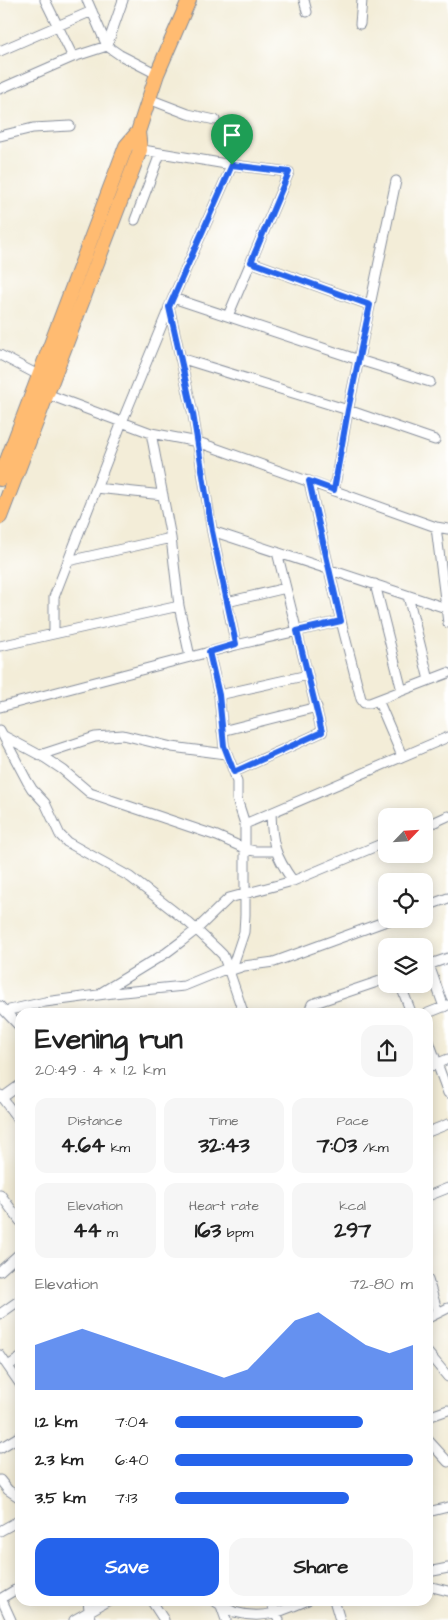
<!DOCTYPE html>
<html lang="en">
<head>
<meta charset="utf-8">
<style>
	:root { --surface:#fff; --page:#f6f6f6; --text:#222; --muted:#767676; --accent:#2563eb }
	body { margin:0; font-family:"Architects Daughter",sans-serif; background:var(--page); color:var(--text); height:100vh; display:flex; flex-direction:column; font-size:19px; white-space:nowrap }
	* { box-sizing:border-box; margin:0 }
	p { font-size:16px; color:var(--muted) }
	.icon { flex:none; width:28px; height:28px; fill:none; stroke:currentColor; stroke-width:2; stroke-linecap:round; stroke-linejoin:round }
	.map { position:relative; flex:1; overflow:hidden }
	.sheet { position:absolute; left:15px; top:1008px; width:418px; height:598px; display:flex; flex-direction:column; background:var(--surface); border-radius:15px; box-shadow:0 2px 12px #0003 }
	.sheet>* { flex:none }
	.needle { width:32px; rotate:65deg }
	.tools { position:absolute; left:378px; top:808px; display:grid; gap:10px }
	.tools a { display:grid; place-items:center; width:55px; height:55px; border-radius:10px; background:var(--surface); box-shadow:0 2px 12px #0003; font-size:25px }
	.pin { position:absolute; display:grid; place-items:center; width:42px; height:42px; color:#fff; margin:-51px -21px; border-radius:50% 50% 50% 0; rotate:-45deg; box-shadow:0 0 5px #0007 }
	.pin .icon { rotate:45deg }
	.round { display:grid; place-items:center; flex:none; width:52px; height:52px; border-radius:15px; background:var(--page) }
	.overview { display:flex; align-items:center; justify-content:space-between; height:85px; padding:0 20px }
	h1 { font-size:28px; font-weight:700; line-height:38px }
	.figures { display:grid; grid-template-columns:repeat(3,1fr); gap:8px; height:85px; padding:5px 20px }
	.figures div { display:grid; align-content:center; border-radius:12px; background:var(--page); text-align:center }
	.figures b { font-size:21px; font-weight:700 }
	.figures small { font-size:14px; font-weight:400 }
	.figures p { font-size:14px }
	.chart { height:140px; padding:10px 20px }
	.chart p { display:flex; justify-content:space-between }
	.chart svg { width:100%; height:90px; margin-top:5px; fill:var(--accent); opacity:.7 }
	.cta { display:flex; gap:10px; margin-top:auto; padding:10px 20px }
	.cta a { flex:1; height:58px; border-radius:15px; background:var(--accent); color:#fff; font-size:20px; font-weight:700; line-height:58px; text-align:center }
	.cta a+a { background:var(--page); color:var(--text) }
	ul { padding:0 20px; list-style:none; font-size:16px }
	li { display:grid; grid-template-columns:80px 60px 1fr; align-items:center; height:38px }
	li i { height:12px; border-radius:6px; background:var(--accent) }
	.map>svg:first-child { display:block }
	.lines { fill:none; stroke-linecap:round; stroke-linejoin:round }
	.street-casing { stroke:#878e9b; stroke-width:11 }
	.primary-casing { stroke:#878e9b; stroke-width:16 }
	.street { stroke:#fff; stroke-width:9 }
	.primary { stroke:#ffbb71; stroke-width:14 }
	.route-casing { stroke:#fff; stroke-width:10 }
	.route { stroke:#2563eb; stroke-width:6 }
</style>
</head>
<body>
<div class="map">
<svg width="448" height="1620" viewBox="0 0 448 1620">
	<rect width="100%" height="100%" fill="#fff"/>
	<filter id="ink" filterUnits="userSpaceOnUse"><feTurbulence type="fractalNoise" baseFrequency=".02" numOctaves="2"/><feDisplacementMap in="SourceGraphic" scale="10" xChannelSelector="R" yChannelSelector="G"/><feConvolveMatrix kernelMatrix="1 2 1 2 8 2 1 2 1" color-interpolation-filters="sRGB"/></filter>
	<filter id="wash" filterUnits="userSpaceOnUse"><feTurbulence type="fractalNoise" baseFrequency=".0096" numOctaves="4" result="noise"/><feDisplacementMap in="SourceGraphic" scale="20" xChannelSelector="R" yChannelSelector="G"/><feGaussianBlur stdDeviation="1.12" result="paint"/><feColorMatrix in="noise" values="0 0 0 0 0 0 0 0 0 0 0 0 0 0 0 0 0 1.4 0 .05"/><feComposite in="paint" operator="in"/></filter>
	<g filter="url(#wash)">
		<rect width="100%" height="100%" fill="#f3edd8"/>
	</g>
	<g filter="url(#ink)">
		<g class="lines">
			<g class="street-casing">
				<path id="street" d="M 45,0 L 73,57
					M 87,0 L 107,46 L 120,55 L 157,74
					M 304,0 L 307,12
					M 360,24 L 362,0
					M 0,51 L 92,11
					M 0,89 L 73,57 L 107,46 L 123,0
					M 149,99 L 188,114 L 215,120
					M 0,136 L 33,128 L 70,126
					M 137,149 L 232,165 L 289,172 L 228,316
					M 135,220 L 160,154
					M 251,262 L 370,305
					M 173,298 L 359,360 L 430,382
					M 169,307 L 193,414 L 212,531 L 236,645
					M 0,355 L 44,378
					M 180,358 L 348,410 L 435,440
					M 44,393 L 151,433 L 198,442 L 436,527 L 448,529
					M 151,433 L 171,538 L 179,606 L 190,657
					M 309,481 L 341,621 L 361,699 L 364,703 L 370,703 L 448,673
					M 96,488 L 163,495
					M 334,490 L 348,410 L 396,181
					M 436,527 L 448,623
					M 212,531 L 446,608
					M 68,561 L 171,538
					M 375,584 L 402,691
					M 408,596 L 429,680
					M 227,602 L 286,588
					M 54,632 L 54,597 L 122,422 L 173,298 L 232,165
					M 0,646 L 179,606
					M 219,695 L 308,675
					M 378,700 L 402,756
					M 0,707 L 236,645 L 341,621
					M 0,730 L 27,781 L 32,789 L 45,803 L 60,835 L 67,842 L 130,877 L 189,923 L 216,948 L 223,955 L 228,968 L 243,1012
					M 222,731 L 317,707
					M 4,736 L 45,758 L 63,770 L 90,793 L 217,836 L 246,849 L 255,851 L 275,851
					M 40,755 L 95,737 L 123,735 L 172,747 L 226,754
					M 234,772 L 322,732 L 277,552
					M 271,813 C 272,844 275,856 293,881
					M 245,824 L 448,737
					M 424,827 L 448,816
					M 424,907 L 448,898
					M 429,965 L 444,1007
					M 425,966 L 448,958
					M 229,971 L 244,966 L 274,962 L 392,919
					M 400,984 L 411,1012
					M 102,992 L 166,953 L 182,941 L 196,930 L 229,898 L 293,881 L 386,842
					M 0,1006 L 20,1027
					M 5,1011 L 45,1002 L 113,993 L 184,986 L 228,968 L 234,962 L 244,932 L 245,915 L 245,824 L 237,799 L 237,782 L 234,772 L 224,746 L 219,695 L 209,652
					M 311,1012 L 310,1009 L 312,1004 L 386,979
					M 428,1013 L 448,1005
					M 428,1039 L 448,1093
					M 428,1067 L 448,1059
					M 0,1095 L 20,1122
					M 2,1098 L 20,1085
					M 428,1132 L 448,1124
					M 0,1194 L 20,1221
					M 428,1196 L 448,1188
					M 0,1271 L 20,1253
					M 428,1280 L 438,1313
					M 0,1314 L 20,1300
					M 428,1318 L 448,1308
					M 428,1353 L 448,1377
					M 0,1355 L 20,1384
					M 8,1366 L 20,1358
					M 428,1417 L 448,1410
					M 428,1440 L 448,1462
					M 0,1448 L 20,1436
					M 0,1480 L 8,1490 L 20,1498
					M 428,1512 L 448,1507
					M 0,1531 L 20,1520
					M 428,1572 L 448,1568
					M 428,1586 L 448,1591
					M 1,1598 L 11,1620
					M 0,1599 L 20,1587
					M 88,1600 L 90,1620
					M 151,1600 L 164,1620
					M 213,1600 C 220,1605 226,1608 234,1612 C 263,1620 281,1612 308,1600
					M 270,1600 L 279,1620
					M 334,1600 L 340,1620
					M 221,1606 L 226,1620
					M 74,1620 L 109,1600"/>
			</g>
			<g class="primary-casing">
				<path id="primary" d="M 0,479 L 126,146 L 138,132 L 157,74 L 189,0
					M 0,517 L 140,150 L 138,132"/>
			</g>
			<use href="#street" class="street"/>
			<use href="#primary" class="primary"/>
		</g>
	</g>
	<g class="lines" filter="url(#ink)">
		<g class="route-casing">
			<path id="route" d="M 232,165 L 289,172 L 251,262 L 370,305 L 348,410 L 334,490 L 309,481 L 341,621 L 297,631 L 322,732 L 234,772 L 224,746 L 219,695 L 209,652 L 236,644 L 212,531 L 193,414 L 169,307 Z"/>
		</g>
		<use href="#route" class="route"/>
	</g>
</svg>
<div class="tools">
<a><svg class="needle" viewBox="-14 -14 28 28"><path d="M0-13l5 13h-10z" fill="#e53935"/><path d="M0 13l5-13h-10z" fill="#767676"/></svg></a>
<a><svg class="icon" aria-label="locate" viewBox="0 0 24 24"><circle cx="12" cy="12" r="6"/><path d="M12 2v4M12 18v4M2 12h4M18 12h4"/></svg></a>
<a><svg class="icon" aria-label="layers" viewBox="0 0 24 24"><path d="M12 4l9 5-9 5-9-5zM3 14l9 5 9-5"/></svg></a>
</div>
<div class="pin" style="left:232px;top:165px;background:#1e9e55"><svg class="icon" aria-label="arrive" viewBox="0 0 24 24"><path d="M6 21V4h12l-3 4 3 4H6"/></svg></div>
<section class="sheet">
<div class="overview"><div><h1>Evening run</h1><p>20:49 · 4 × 1.2 km</p></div><a class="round"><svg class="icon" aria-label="share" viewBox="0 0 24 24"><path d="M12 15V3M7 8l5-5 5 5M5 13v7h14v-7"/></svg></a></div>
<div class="figures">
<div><p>Distance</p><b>4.64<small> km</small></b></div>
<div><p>Time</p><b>32:43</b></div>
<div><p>Pace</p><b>7:03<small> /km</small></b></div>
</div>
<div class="figures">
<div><p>Elevation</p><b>44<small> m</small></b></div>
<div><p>Heart rate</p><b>163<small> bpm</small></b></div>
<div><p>kcal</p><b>297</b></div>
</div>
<div class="chart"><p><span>Elevation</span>72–80 m</p>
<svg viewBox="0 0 160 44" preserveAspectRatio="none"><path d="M0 44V22L10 18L20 14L30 18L40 22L50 26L60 30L70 34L80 38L90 34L100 22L110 10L120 6L130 14L140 22L150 26L160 22V44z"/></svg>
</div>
<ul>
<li><b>1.2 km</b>7:04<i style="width:79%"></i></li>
<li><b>2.3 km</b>6:40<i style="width:100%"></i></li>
<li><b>3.5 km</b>7:13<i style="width:73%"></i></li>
</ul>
<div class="cta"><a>Save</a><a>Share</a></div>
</section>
</div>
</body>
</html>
